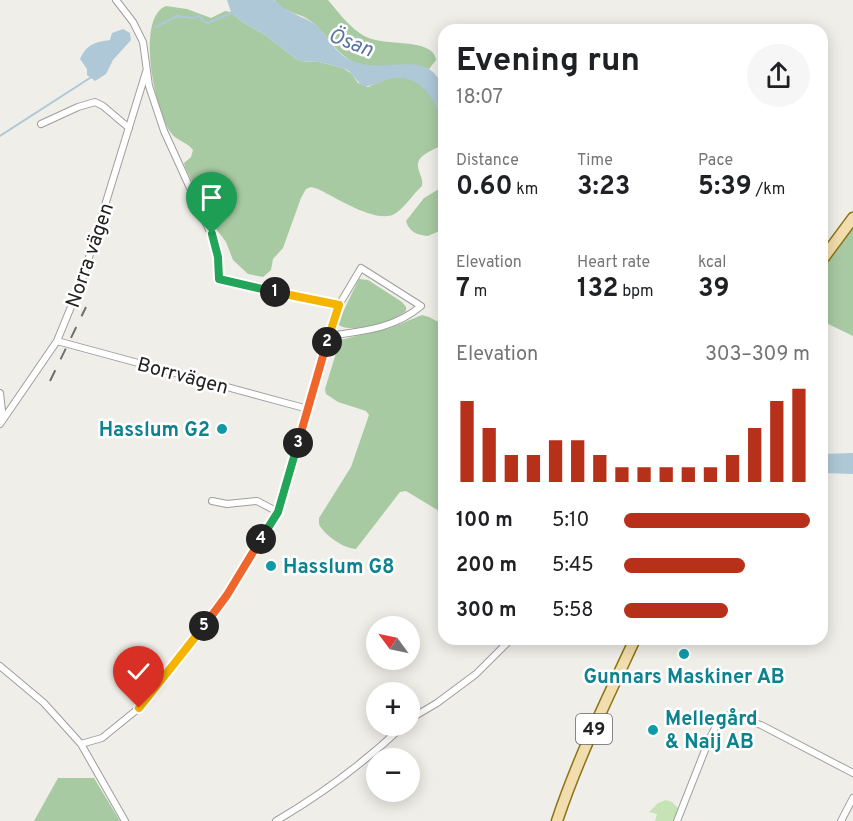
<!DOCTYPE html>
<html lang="en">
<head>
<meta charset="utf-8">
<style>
	:root { --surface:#fff; --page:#f6f6f6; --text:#202124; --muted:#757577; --accent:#b7311a }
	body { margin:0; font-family:Overpass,sans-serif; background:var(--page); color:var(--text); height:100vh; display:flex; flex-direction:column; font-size:22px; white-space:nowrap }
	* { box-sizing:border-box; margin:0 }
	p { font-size:20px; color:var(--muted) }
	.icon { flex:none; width:33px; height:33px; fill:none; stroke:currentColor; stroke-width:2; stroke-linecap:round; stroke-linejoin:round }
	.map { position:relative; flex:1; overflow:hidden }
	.sheet { position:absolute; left:438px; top:24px; width:390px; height:621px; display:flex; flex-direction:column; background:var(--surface); border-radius:18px; box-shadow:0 3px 15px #0003 }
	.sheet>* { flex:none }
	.needle { width:39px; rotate:303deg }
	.tools { position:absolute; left:366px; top:616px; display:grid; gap:12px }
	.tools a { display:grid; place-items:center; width:54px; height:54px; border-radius:50%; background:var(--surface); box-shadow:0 3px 15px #0003; font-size:30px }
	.pin { position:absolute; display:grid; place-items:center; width:51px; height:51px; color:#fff; margin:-62px -26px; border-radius:50% 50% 50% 0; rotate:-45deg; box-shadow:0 0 6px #0007 }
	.pin .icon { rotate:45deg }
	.km { position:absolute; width:30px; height:30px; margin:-15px; border-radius:50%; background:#222; color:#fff; font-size:16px; line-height:30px; text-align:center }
	.round { display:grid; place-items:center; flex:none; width:63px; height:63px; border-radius:32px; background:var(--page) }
	.headline { display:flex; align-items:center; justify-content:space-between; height:102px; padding:0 18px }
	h1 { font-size:33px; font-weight:700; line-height:45px }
	.stats { display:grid; grid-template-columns:repeat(3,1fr); gap:9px; height:102px; padding:6px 18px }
	.stats div { display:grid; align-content:center }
	.stats b { font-size:26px; font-weight:700 }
	.stats small { font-size:16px; font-weight:400 }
	.stats p { font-size:16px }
	.chart { height:168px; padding:12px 18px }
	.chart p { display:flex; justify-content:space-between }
	.chart svg { width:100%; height:108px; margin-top:6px; stroke:var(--accent); stroke-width:6 }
	ul { padding:0 18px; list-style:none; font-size:20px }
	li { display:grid; grid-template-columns:96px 72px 1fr; align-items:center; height:45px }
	li i { height:15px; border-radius:8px; background:var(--accent) }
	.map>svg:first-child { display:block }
	.grass { fill:#c5e3b5 }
	.forest { fill:#a8caa3 }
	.water { fill:#afc8d7 }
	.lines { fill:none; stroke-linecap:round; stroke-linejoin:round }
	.stream { stroke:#afc8d7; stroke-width:2 }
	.street-casing { stroke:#9e9e9e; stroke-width:8 }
	.primary-casing { stroke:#8a7414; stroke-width:13 }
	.street { stroke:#fff; stroke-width:6 }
	.primary { stroke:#f1ddad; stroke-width:10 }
	.rail { stroke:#6f6f6f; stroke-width:2; stroke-dasharray:12 12; stroke-linecap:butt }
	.split-1-casing { stroke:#fff; stroke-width:12 }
	.split-2-casing { stroke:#fff; stroke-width:12 }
	.split-3-casing { stroke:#fff; stroke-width:12 }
	.split-4-casing { stroke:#fff; stroke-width:12 }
	.split-5-casing { stroke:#fff; stroke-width:12 }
	.split-6-casing { stroke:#fff; stroke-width:12 }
	.split-1 { stroke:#22a559; stroke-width:8 }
	.split-2 { stroke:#f5b400; stroke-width:8 }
	.split-3 { stroke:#f0652b; stroke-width:8 }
	.split-4 { stroke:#22a559; stroke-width:8 }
	.split-5 { stroke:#f0652b; stroke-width:8 }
	.split-6 { stroke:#f5b400; stroke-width:8 }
	.culture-dot { fill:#0f9aa8; stroke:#fff; stroke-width:2 }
	.labels { text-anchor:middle; stroke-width:5; stroke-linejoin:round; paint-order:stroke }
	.shield { fill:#fff; stroke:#646464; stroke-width:1.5 }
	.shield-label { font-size:18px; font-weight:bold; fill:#212121 }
	.street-label { font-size:20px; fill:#212121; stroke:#fff }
	.culture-label { font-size:20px; font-weight:bold; fill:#0d838f; stroke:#fff; text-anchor:start }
	.water-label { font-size:21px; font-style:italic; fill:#5874a5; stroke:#fff }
</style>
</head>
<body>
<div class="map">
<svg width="853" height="821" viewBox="0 0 853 821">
	<rect width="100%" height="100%" fill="#f0eee8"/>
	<path class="grass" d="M 666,800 L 672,802 L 678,808 L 673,821 L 655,821 L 657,814 L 649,812 L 658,803 Z"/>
	<path class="forest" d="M 274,0 L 328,0 C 339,13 353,32 369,38 C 387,46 434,38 436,60 L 429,69 C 407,61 387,70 366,66 C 332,58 331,33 306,18 C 301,15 294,14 289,11 C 283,9 279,4 274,0 Z
		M 166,6 L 187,9 L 211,18 L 225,11 L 231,12 L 241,21 L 265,35 L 299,61 L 319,62 L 343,68 L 352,74 L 358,83 L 368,87 C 375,84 383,80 390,78 C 419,72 440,99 444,125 C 445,131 444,138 444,144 C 433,151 413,155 419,171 C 421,177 423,180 422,186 C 413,194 406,206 396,213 C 379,226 335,197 318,189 L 311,187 L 306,189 L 301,198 L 283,248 L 273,259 L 271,270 L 263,277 L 248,274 L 233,260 L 226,242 L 214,226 L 185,167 L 184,163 L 191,157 L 193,150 C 187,142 177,141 171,133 C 155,112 135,18 166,6 Z
		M 444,186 L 444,229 L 428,236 C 417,235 409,232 406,221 L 424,198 Z
		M 853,226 L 853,336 L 822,321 L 822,268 Z
		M 359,279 L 368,280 L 402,302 L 406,307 L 406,311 C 395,322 351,334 339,325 L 339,320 Z
		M 422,315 L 429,317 L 444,325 L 444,514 L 406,491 L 400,492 L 356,549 C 344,549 323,534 319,524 L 319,518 L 351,467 L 369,415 L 366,411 L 338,402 L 326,394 L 325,389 L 340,340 L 390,328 Z
		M 58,778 L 94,778 L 120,821 L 34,821 Z"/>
	<path class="water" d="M 227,0 C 240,0 260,0 273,0 C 278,1 282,8 287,10 C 298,17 309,18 319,28 C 331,41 337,56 355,62 C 380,72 416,55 434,73 C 448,87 444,107 444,125 C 435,100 421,71 389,79 C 380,81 373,87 362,86 L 349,71 L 343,68 L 319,62 L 299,61 L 265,35 L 241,21 L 231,12 Z
		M 123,29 L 130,33 L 131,40 L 113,60 L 106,74 L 95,81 L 87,75 L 87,69 L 80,59 C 87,44 95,42 110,40 L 112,33 Z
		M 853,453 L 853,474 L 822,473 L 822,454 Z"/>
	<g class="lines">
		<path class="stream" d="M 156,27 L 177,16 L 193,18 L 200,16 L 203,21 L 208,23 L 234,12
			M 0,136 L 93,76"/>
		<g class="street-casing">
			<path id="street" d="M 116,0 L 133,22 L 143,42 L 149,86 L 164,131 L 211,234 L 218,257 L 219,279 L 339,305
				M 41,124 L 78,107 L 95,102 L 103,106 L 129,128
				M 57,341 L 308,409
				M 0,393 L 3,419
				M 0,424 L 57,341 L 82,280 L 146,72
				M 212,501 L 227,504 L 257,501 L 278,512
				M 0,666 L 44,703 L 81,744 L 125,821
				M 410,719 L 437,703 L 476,674 L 511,639
				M 81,744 L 102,738 L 139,708 L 220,605 L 278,512 L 333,322 L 339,305 L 361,268 L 421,306 C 394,329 362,331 328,336
				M 276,821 C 322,794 364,763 403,726
				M 677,821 L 709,740 L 718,722 L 729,715 L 761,725 L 853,773
				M 841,821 L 853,798"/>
		</g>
		<g class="primary-casing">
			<path id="primary" d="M 822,260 L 853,218
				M 557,821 C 578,758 607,699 635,639"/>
		</g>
		<use href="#street" class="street"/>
		<use href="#primary" class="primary"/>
		<path class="rail" d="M 50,381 L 86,307"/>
	</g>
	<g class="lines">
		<g class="split-1-casing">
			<path id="split-1" d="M 212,234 L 218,257 L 219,279 L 275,292"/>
		</g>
		<g class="split-2-casing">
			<path id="split-2" d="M 275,292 L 339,305 L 327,342"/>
		</g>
		<g class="split-3-casing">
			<path id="split-3" d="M 298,443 L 327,342"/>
		</g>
		<g class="split-4-casing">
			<path id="split-4" d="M 261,539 L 278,512 L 298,443"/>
		</g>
		<g class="split-5-casing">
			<path id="split-5" d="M 204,626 L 227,595 L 261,539"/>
		</g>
		<g class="split-6-casing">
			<path id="split-6" d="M 139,708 L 204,626"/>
		</g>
		<use href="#split-1" class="split-1"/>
		<use href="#split-2" class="split-2"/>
		<use href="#split-3" class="split-3"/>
		<use href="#split-4" class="split-4"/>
		<use href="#split-5" class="split-5"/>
		<use href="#split-6" class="split-6"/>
	</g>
	<g class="culture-dot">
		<circle cx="222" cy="429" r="6"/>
		<circle cx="271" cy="566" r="6"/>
		<circle cx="684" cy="654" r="6"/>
		<circle cx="653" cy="730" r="6"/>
	</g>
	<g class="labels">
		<rect class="shield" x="576" y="714" width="36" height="30" rx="4.5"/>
		<g class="shield-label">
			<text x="594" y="735">49</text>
		</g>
		<g class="street-label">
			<text transform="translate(89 255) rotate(-71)" y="7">Norra vägen</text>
			<text transform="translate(183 375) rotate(15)" y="7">Borrvägen</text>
		</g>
		<g class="culture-label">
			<text x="210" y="436" text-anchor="end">Hasslum G2</text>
			<text x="283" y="573">Hasslum G8</text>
			<text x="684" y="683" text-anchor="middle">Gunnars Maskiner AB</text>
			<text x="665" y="725">Mellegård<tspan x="665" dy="23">&amp; Naij AB</tspan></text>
		</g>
		<g class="water-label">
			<text transform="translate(351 42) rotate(21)" y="7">Ösan</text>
		</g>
	</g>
</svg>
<div class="tools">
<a><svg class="needle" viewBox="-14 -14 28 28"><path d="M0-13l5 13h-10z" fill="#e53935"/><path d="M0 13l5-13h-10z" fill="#757577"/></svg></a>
<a>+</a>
<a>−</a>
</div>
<div class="pin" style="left:212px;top:234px;background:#1e9e55"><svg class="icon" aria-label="arrive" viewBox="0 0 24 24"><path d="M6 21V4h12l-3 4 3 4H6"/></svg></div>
<div class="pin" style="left:139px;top:708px;background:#d93025"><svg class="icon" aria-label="check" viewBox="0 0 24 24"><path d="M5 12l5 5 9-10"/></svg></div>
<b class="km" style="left:275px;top:292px">1</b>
<b class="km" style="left:327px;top:342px">2</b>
<b class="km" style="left:298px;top:443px">3</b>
<b class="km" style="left:261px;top:539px">4</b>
<b class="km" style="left:204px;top:626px">5</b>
<section class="sheet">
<div class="headline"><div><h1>Evening run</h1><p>18:07</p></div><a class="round"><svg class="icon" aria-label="share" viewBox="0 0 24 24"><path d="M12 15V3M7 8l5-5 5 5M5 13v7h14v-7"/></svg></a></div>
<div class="stats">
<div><p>Distance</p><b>0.60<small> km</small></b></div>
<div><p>Time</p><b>3:23</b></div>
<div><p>Pace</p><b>5:39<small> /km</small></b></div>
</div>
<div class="stats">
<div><p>Elevation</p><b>7<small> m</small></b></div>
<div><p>Heart rate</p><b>132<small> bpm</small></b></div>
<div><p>kcal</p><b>39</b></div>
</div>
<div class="chart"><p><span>Elevation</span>303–309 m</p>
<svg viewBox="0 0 160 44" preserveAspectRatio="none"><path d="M5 44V11M15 44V22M25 44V33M35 44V33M45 44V27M55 44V27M65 44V33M75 44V38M85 44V38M95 44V38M105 44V38M115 44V38M125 44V33M135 44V22M145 44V11M155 44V6"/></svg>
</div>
<ul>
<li><b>100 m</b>5:10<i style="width:100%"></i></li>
<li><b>200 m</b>5:45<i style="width:65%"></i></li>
<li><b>300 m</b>5:58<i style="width:56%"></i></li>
</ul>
</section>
</div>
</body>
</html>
